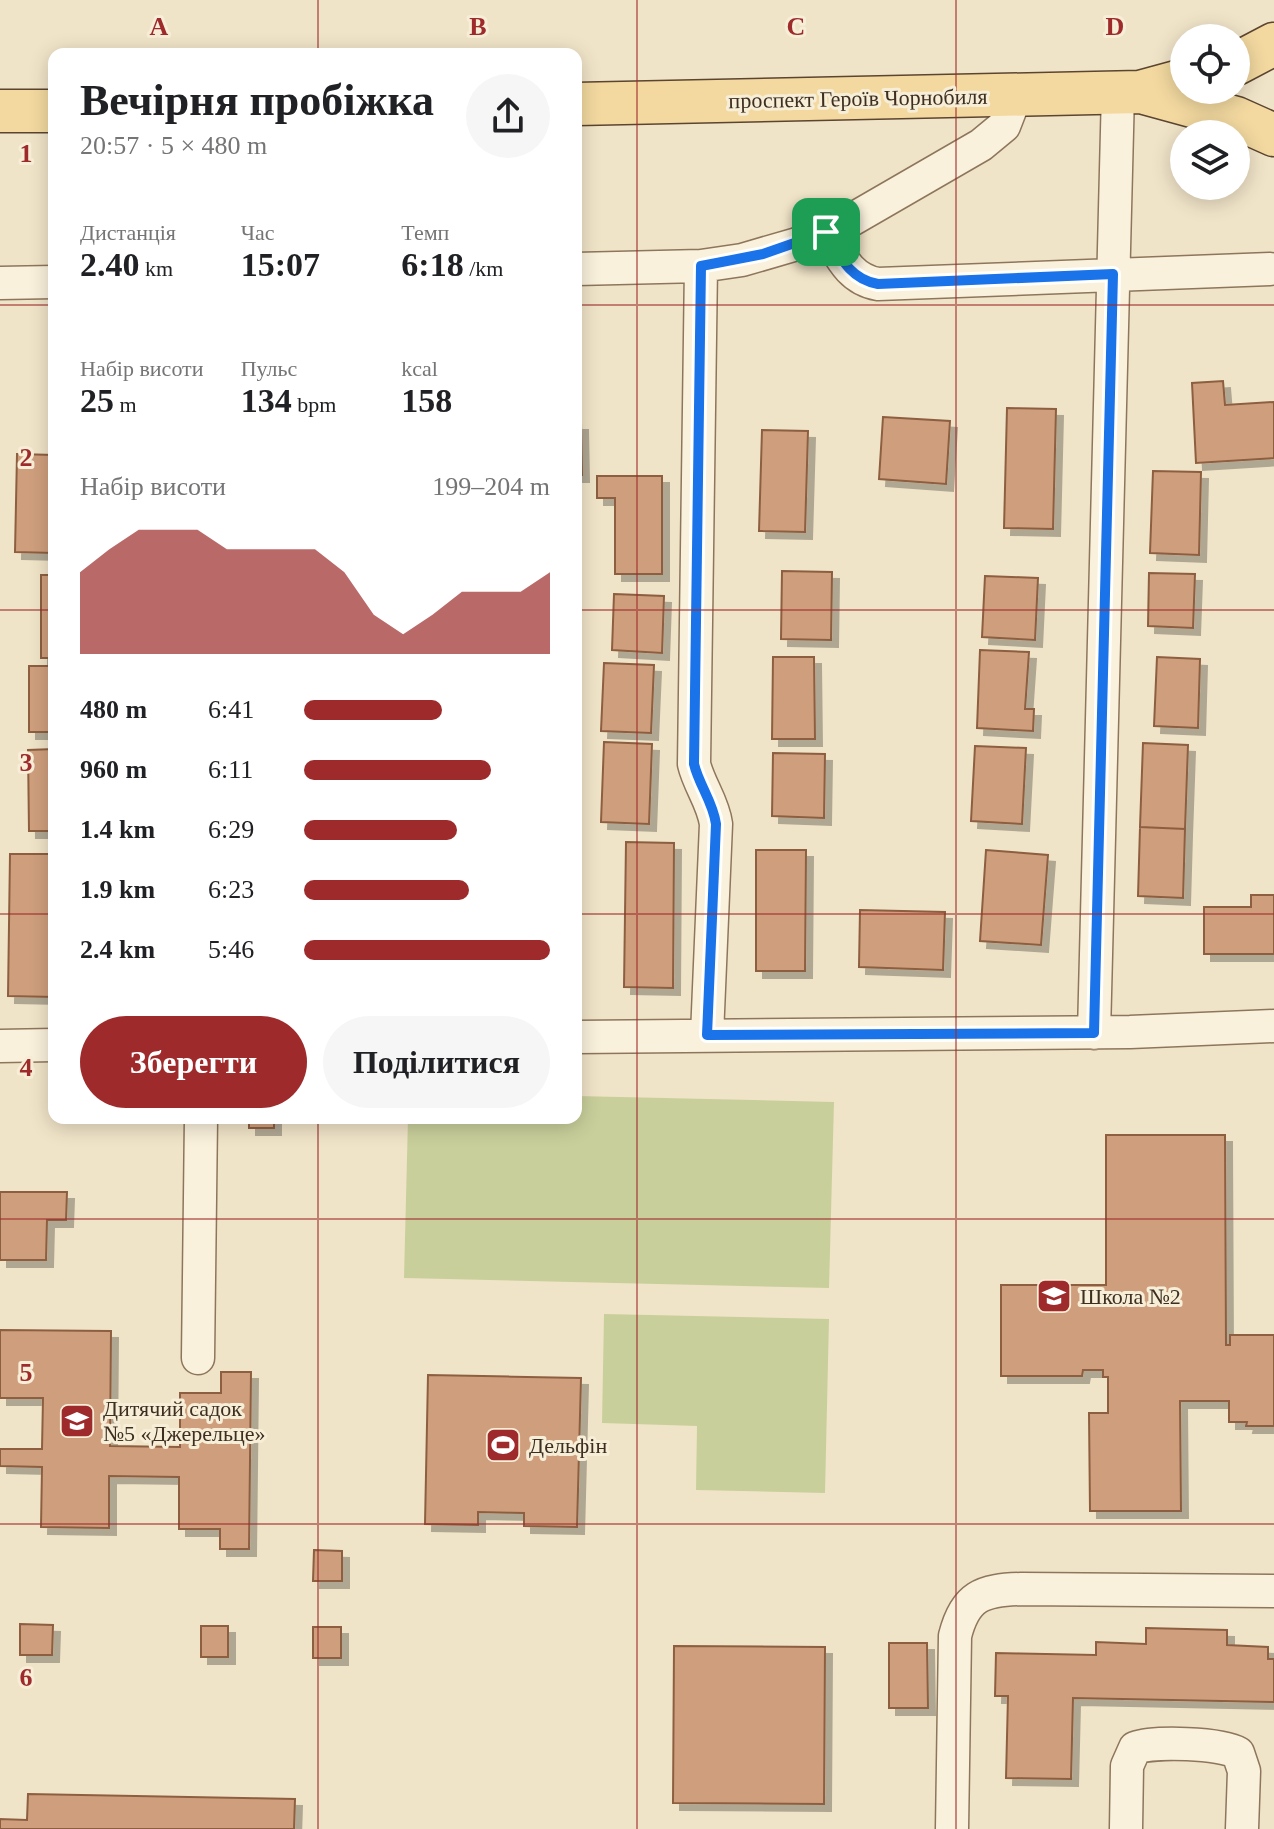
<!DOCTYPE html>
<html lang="uk">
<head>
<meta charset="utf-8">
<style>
	:root { --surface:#fff; --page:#f6f6f6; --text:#202124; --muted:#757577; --accent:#9e2a2b }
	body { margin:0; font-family:"Times New Roman",serif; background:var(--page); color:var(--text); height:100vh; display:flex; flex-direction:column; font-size:30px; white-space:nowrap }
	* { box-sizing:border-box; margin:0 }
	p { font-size:26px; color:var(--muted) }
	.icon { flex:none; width:44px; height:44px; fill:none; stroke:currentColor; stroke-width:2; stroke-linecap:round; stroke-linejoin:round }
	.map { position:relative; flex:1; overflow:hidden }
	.details { position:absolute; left:48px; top:48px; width:534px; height:1076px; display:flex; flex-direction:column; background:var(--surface); border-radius:16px; box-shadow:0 4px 20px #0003 }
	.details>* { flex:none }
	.fabs { position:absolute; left:1170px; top:24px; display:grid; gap:16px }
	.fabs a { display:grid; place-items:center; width:80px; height:80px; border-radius:50%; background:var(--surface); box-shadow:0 4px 20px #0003; font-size:40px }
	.pin { position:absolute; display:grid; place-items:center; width:68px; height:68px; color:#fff; margin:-34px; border-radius:16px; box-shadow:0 4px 12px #0006 }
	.round { display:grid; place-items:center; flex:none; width:84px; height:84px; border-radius:42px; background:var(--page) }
	.summary { display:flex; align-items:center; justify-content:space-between; height:136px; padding:0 32px }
	h1 { font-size:44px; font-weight:800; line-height:60px }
	.stats { display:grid; grid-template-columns:repeat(3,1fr); gap:12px; height:136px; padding:8px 32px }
	.stats div { display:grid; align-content:center }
	.stats b { font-size:34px; font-weight:800 }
	.stats small { font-size:22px; font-weight:400 }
	.stats p { font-size:22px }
	.chart { height:224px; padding:16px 32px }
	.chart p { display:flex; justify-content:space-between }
	.chart svg { width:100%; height:144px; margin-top:8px; fill:var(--accent); opacity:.7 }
	.action { display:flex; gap:16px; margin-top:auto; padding:16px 32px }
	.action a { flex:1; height:92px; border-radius:48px; background:var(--accent); color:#fff; font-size:32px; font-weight:800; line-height:92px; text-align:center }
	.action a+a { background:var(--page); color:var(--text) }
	ul { padding:0 32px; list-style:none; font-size:26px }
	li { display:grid; grid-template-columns:128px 96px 1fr; align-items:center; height:60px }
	li i { height:20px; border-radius:10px; background:var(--accent) }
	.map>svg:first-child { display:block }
	.green { fill:#c9cf9b }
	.building { fill:#cf9f7d; stroke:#8d5f41; stroke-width:2; filter:url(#shadow) }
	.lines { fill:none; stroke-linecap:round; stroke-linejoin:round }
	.minor-casing { stroke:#8d765c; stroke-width:35 }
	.major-casing { stroke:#5b4430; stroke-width:45 }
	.minor { stroke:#faf1dc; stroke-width:32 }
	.major { stroke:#f3d9a0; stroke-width:42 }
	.route-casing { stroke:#fff; stroke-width:16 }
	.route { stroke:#1a73e8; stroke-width:10 }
	.grid { fill:none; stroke:#9e2a2b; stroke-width:2; stroke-opacity:0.55 }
	.labels { text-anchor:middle; stroke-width:6; stroke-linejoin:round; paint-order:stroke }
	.street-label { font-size:22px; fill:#3d2e20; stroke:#f7eed8 }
	.poi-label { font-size:22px; fill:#3d2e20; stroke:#f7eed8; text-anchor:start }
	.grid-label { font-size:26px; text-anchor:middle; font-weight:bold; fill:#9e2a2b; stroke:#f7eed8; stroke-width:6; stroke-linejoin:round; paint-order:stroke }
</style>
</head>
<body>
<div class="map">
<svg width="1274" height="1829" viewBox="0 0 1274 1829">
	<defs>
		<filter id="shadow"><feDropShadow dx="7" dy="7" stdDeviation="0" flood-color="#0004"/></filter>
	</defs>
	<rect width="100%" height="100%" fill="#f0e4c8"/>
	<path class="green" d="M 576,1096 L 834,1102 L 829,1288 L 404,1278 L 408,1118 L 576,1118 Z
		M 604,1314 L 829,1319 L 825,1493 L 696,1490 L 697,1426 L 602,1423 Z"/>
	<path class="building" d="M 1223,381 L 1225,405 L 1274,402 L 1274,458 L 1196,463 L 1192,383 Z
		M 1007,408 L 1056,409 L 1053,529 L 1004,528 Z
		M 883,417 L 950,421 L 946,484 L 879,479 Z
		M 576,423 L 581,423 L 582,475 L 576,475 Z
		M 762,430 L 808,431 L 805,532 L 759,531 Z
		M 17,454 L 54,455 L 54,553 L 15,552 Z
		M 1153,471 L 1201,472 L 1199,555 L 1150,553 Z
		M 597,476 L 662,476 L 662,574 L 615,574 L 615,498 L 597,498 Z
		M 782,571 L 832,572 L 831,640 L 781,639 Z
		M 1149,573 L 1195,574 L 1193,628 L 1148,626 Z
		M 41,575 L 54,575 L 54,658 L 41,658 Z
		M 985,576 L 1038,578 L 1035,640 L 982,637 Z
		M 614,594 L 664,596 L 662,653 L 612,650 Z
		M 980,650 L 1029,652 L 1025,709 L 1034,709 L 1033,731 L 977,728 Z
		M 773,657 L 814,657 L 815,739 L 772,739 Z
		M 1157,657 L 1200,659 L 1198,728 L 1154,726 Z
		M 604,663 L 654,665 L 651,733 L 601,731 Z
		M 29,666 L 54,666 L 54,732 L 29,732 Z
		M 604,742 L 652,744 L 649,824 L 601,822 Z
		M 1143,743 L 1188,745 L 1185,829 L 1140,827 Z
		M 975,746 L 1026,748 L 1022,824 L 971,821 Z
		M 54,749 L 54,831 L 29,831 L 28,750 Z
		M 773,753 L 825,754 L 824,818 L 772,816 Z
		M 1140,827 L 1185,829 L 1183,898 L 1138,896 Z
		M 626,842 L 674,843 L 673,988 L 624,987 Z
		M 756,850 L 806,850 L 805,971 L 756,971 Z
		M 986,850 L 1048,855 L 1041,945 L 980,941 Z
		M 10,854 L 54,854 L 54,997 L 8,996 Z
		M 1251,895 L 1274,895 L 1274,954 L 1204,954 L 1204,907 L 1251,907 Z
		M 860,910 L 945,912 L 943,970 L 859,967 Z
		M 249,1118 L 274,1118 L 274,1128 L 249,1128 Z
		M 1106,1135 L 1225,1135 L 1226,1345 L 1230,1345 L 1230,1335 L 1274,1335 L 1274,1426 L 1246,1426 L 1247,1422 L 1229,1422 L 1229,1401 L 1180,1401 L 1181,1511 L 1090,1511 L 1089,1413 L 1108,1413 L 1108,1377 L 1103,1377 L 1103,1370 L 1083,1370 L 1082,1376 L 1001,1376 L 1001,1285 L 1106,1285 Z
		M 0,1192 L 67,1192 L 66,1220 L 47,1220 L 46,1260 L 0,1260 Z
		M 0,1330 L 111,1331 L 110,1446 L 180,1447 L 180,1393 L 221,1393 L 221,1372 L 251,1372 L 249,1549 L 220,1549 L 220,1529 L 179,1529 L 179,1477 L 109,1476 L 109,1528 L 41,1527 L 42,1467 L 0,1466 L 0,1449 L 42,1449 L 43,1398 L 0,1398 Z
		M 428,1375 L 581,1378 L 577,1527 L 524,1526 L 524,1513 L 478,1512 L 478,1525 L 425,1524 Z
		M 314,1550 L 342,1551 L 342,1581 L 313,1581 Z
		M 20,1624 L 53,1625 L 52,1655 L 20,1655 Z
		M 201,1626 L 228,1626 L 228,1657 L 201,1657 Z
		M 313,1627 L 341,1627 L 341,1658 L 313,1658 Z
		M 1146,1628 L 1227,1630 L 1227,1645 L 1268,1647 L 1268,1659 L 1274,1659 L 1274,1702 L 1073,1698 L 1071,1779 L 1006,1778 L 1008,1696 L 995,1696 L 996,1653 L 1096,1655 L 1096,1642 L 1146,1644 Z
		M 889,1643 L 927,1643 L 928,1708 L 889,1708 Z
		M 674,1646 L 825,1647 L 824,1804 L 673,1803 Z
		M 28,1794 L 295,1799 L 294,1829 L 0,1829 L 0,1819 L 27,1820 Z"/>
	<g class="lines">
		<g class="minor-casing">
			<path id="minor" d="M 826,232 C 840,255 849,279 878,284 L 1270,269
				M 701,266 L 694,764 C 699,785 713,802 716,824 L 707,1035
				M 576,269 L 701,266 L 742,260 L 797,244 L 853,219 L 981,145 L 1004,126 L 1016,95
				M 0,283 L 54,282
				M 1094,1033 L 1118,92
				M 576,1037 L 1130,1032 L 1274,1026
				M 0,1046 L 54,1045
				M 198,1358 L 201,1118
				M 952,1829 L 955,1636 C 965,1596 982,1590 1021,1589 L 1274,1591
				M 1126,1829 L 1127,1766 L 1135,1748 C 1154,1741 1221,1743 1238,1753 L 1244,1771 L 1242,1829"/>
		</g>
		<g class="major-casing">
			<path id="major" d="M 1236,64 L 1274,44
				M 1141,92 L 1236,118 L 1274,135
				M 576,104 L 1140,92 L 1184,80
				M 0,111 L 54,111"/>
		</g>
		<use href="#minor" class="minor"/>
		<use href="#major" class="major"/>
	</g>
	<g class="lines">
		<g class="route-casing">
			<path id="route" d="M 826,232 C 840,256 849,279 878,284 L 1113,274 L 1094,1033 L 707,1035 L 716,824 C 713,802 699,785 694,764 L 701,266 L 763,254 Z"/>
		</g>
		<use href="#route" class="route"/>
	</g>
	<path class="grid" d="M 318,0 L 318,54M 637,0 L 637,1829M 956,0 L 956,1829M 0,305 L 54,305M 576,305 L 1274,305M 0,610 L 54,610M 576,610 L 1274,610M 0,914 L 54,914M 576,914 L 1274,914M 318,1118 L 318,1829M 0,1219 L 1274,1219M 0,1524 L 1274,1524"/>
	<defs>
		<g id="school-square" transform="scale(1.8)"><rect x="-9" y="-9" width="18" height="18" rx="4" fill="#9e2a2b" stroke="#f7eed8"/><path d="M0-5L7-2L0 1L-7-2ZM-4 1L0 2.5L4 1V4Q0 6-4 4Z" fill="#fff"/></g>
		<g id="stadium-square" transform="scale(1.8)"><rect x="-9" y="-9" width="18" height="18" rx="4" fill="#9e2a2b" stroke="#f7eed8"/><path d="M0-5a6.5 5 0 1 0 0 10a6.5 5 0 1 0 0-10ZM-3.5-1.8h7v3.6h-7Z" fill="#fff"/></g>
	</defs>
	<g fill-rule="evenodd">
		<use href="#school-square" x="1054" y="1296"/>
		<use href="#school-square" x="77" y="1421"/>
		<use href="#stadium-square" x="503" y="1445"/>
	</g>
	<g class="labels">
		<g class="street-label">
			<text transform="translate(858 98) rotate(-1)" y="8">проспект Героїв Чорнобиля</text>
		</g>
		<g class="poi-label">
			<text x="1080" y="1304">Школа №2</text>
			<text x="103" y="1416">Дитячий садок<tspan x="103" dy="25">№5 «Джерельце»</tspan></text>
			<text x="529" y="1453">Дельфін</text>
		</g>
	</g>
	<g class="grid-label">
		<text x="159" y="35">A</text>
		<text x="478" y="35">B</text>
		<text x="796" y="35">C</text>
		<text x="1115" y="35">D</text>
		<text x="26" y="162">1</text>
		<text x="26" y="466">2</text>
		<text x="26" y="771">3</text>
		<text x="26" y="1076">4</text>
		<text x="26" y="1381">5</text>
		<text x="26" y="1686">6</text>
	</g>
</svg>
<div class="fabs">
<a><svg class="icon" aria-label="locate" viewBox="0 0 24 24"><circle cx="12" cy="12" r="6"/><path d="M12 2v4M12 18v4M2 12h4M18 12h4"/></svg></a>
<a><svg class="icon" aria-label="layers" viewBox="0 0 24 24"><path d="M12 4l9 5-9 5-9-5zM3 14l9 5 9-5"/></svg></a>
</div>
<div class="pin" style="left:826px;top:232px;background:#1e9e55"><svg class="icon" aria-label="arrive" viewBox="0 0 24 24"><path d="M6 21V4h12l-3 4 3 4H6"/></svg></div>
<section class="details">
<div class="summary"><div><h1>Вечірня пробіжка</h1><p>20:57 · 5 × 480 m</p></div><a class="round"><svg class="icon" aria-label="share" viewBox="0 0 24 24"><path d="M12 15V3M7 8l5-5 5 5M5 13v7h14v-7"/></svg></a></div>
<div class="stats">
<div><p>Дистанція</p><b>2.40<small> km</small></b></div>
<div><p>Час</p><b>15:07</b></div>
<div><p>Темп</p><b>6:18<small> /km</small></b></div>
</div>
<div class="stats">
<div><p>Набір висоти</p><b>25<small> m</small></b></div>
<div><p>Пульс</p><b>134<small> bpm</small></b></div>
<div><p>kcal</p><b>158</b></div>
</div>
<div class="chart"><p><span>Набір висоти</span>199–204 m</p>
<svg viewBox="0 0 160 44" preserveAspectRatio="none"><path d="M0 44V19L10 12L20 6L30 6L40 6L50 12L60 12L70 12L80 12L90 19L100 32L110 38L120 32L130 25L140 25L150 25L160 19V44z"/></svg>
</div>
<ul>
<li><b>480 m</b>6:41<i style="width:56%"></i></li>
<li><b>960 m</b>6:11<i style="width:76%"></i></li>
<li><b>1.4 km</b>6:29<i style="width:62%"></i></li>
<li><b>1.9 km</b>6:23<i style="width:67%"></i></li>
<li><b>2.4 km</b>5:46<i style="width:100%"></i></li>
</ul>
<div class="action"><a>Зберегти</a><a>Поділитися</a></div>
</section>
</div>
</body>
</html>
